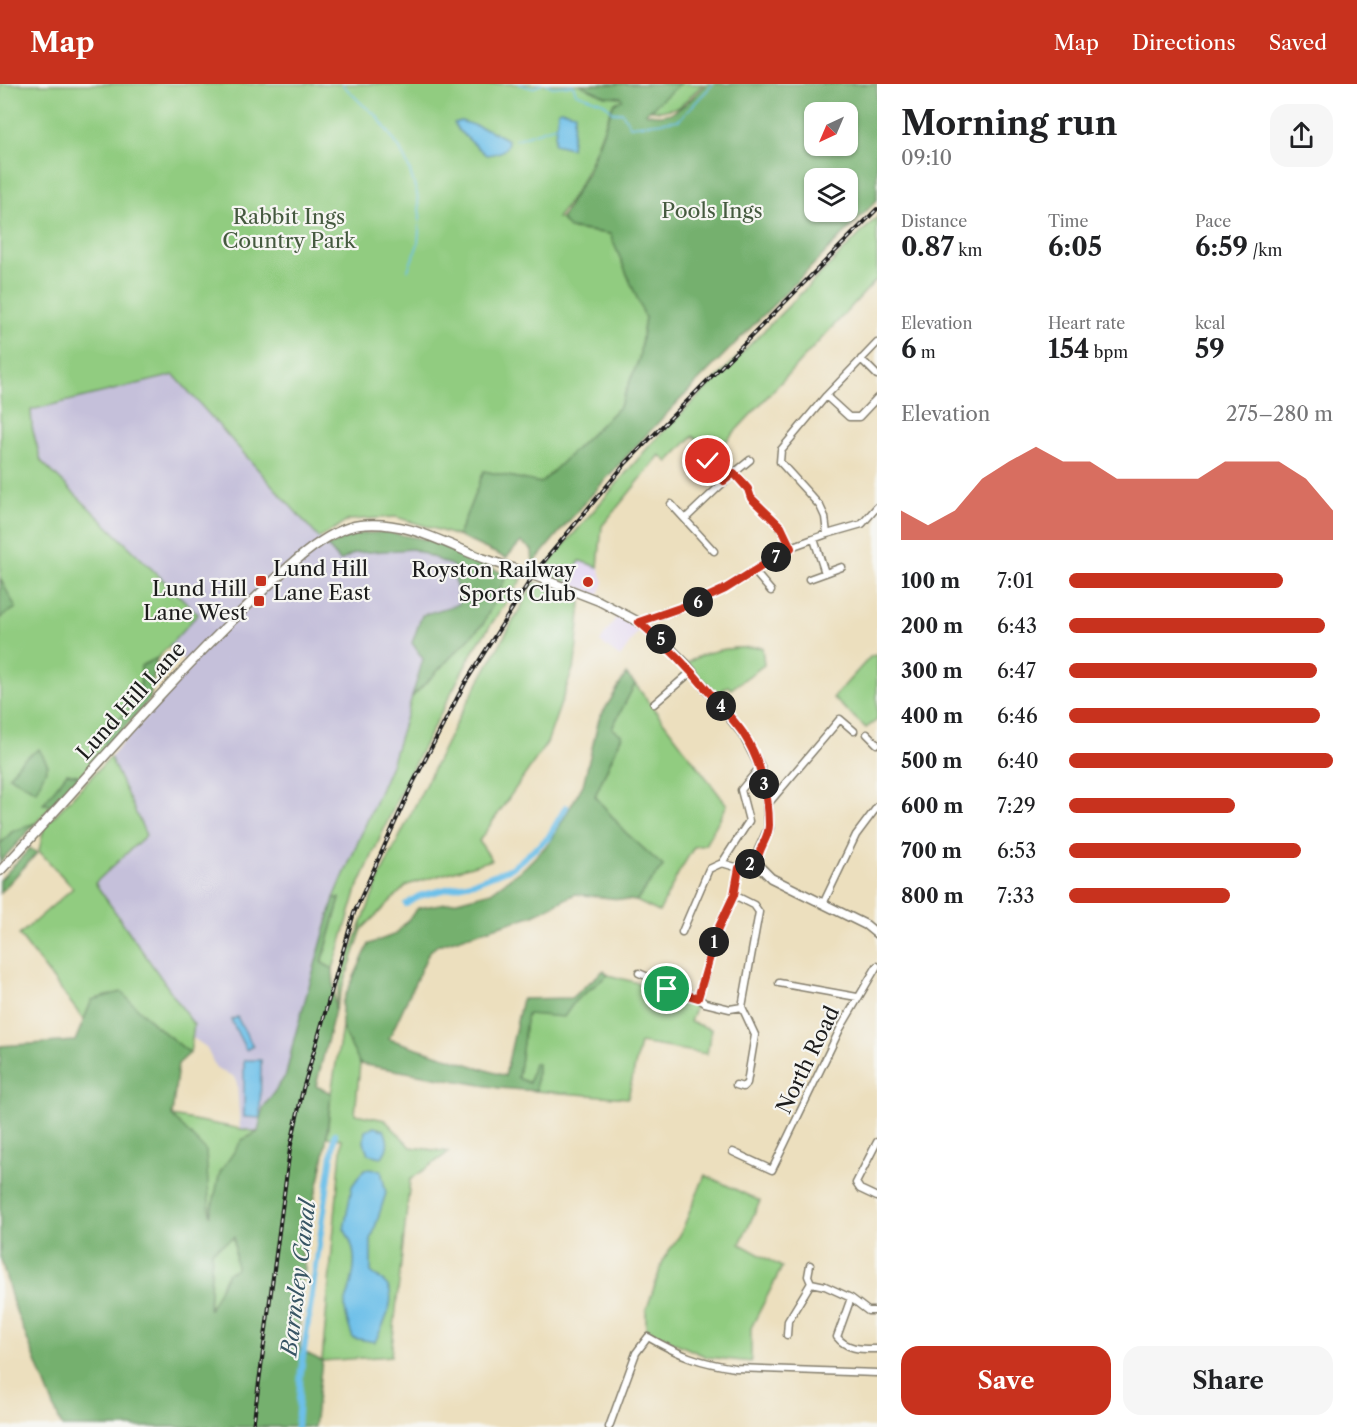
<!DOCTYPE html>
<html lang="en">
<head>
<meta charset="utf-8">
<style>
	:root { --surface:#fff; --page:#f6f6f6; --text:#202124; --muted:#757577; --accent:#c8321e }
	body { margin:0; font-family:"Libre Caslon Text",serif; background:var(--page); color:var(--text); height:100vh; display:flex; flex-direction:column; font-size:22px; white-space:nowrap }
	* { box-sizing:border-box; margin:0 }
	p { font-size:20px; color:var(--muted) }
	.icon { flex:none; width:33px; height:33px; fill:none; stroke:currentColor; stroke-width:2; stroke-linecap:round; stroke-linejoin:round }
	.map { position:relative; flex:1; overflow:hidden }
	.details { display:flex; flex-direction:column; background:var(--surface); width:480px }
	.details>* { flex:none }
	.needle { width:39px; rotate:224deg }
	.controls { position:absolute; left:804px; top:18px; display:grid; gap:12px }
	.controls a { display:grid; place-items:center; width:54px; height:54px; border-radius:12px; background:var(--surface); box-shadow:0 2px 4px #0004; font-size:30px }
	.pin { position:absolute; display:grid; place-items:center; width:51px; height:51px; color:#fff; margin:-26px; border:3px solid #fff; border-radius:50%; box-shadow:0 2px 6px #0007 }
	.km { position:absolute; width:30px; height:30px; margin:-15px; border-radius:50%; background:#222; color:#fff; font-size:16px; line-height:30px; text-align:center }
	.round { display:grid; place-items:center; flex:none; width:63px; height:63px; border-radius:18px; background:var(--page) }
	.head { display:flex; align-items:center; justify-content:space-between; height:102px; padding:0 24px }
	h1 { font-size:33px; font-weight:700; line-height:45px }
	.stats { display:grid; grid-template-columns:repeat(3,1fr); gap:9px; height:102px; padding:6px 24px }
	.stats div { display:grid; align-content:center }
	.stats b { font-size:26px; font-weight:700 }
	.stats small { font-size:16px; font-weight:400 }
	.stats p { font-size:16px }
	.chart { height:168px; padding:12px 24px }
	.chart p { display:flex; justify-content:space-between }
	.chart svg { width:100%; height:108px; margin-top:6px; fill:var(--accent); opacity:.7 }
	.button { display:flex; gap:12px; margin-top:auto; padding:12px 24px }
	.button a { flex:1; height:69px; border-radius:18px; background:var(--accent); color:#fff; font-size:24px; font-weight:700; line-height:69px; text-align:center }
	.button a+a { background:var(--page); color:var(--text) }
	ul { padding:0 24px; list-style:none; font-size:20px }
	li { display:grid; grid-template-columns:96px 72px 1fr; align-items:center; height:45px }
	li i { height:15px; border-radius:8px; background:var(--accent) }
	header { display:flex; align-items:center; gap:36px; box-sizing:border-box; height:84px; padding:0 30px; background:var(--accent); color:#fff }
	header strong { font-size:28px }
	nav { display:flex; gap:33px; margin-inline-start:auto; font-size:21px }
	main { display:flex; flex:1; min-height:0 }
	.map>svg:first-child { display:block }
	.built { fill:#e2d4f3 }
	.industrial { fill:#c5c0da }
	.green { fill:#91cc80; stroke:#56744e; stroke-width:1.5 }
	.forest { fill:#74b06e; stroke:#486645; stroke-width:1.5; fill-rule:evenodd }
	.water { fill:#6dc0e9; stroke:#446e82; stroke-width:1.5 }
	.lines { fill:none; stroke-linecap:round; stroke-linejoin:round }
	.stream { stroke:#6dc0e9; stroke-width:1.5 }
	.canal { stroke:#6dc0e9; stroke-width:6 }
	.street-casing { stroke:#847e6d; stroke-width:9 }
	.secondary-casing { stroke:#847e6d; stroke-width:11 }
	.street { stroke:#fff; stroke-width:6 }
	.secondary { stroke:#fff; stroke-width:8 }
	.rail-casing { stroke:#1c1c1c; stroke-width:4 }
	.rail { stroke:#f6f6f2; stroke-width:1.5; stroke-dasharray:4.5; stroke-linecap:butt }
	.route-casing { stroke:#fff; stroke-width:12 }
	.route { stroke:#c8321e; stroke-width:8 }
	.poi-dot { fill:#c8321e; stroke:#f6f6f2; stroke-width:2 }
	.labels { text-anchor:middle; stroke-width:4.5; stroke-linejoin:round; paint-order:stroke }
	.park-label { font-size:21px; fill:#455a3f; stroke:#f6f6f2 }
	.poi-label { font-size:21px; fill:#1c1c1c; stroke:#f6f6f2; text-anchor:end }
	.street-label { font-size:21px; fill:#1c1c1c; stroke:#f6f6f2 }
	.water-label { font-size:22px; font-style:italic; fill:#385564; stroke:#f6f6f2 }
</style>
</head>
<body>
<header>
<strong>Map</strong>
<nav><a>Map</a><a>Directions</a><a>Saved</a></nav>
</header>
<main>
<div class="map">
<svg width="877" height="1343" viewBox="0 0 877 1343">
	<rect width="100%" height="100%" fill="#f6f6f2"/>
	<filter id="ink" filterUnits="userSpaceOnUse"><feTurbulence type="fractalNoise" baseFrequency=".0167" numOctaves="2"/><feDisplacementMap in="SourceGraphic" scale="12" xChannelSelector="R" yChannelSelector="G"/><feConvolveMatrix kernelMatrix="1 2 1 2 8 2 1 2 1" color-interpolation-filters="sRGB"/></filter>
	<filter id="wash" filterUnits="userSpaceOnUse"><feTurbulence type="fractalNoise" baseFrequency=".008" numOctaves="4" result="noise"/><feDisplacementMap in="SourceGraphic" scale="24" xChannelSelector="R" yChannelSelector="G"/><feGaussianBlur stdDeviation="1.35" result="paint"/><feColorMatrix in="noise" values="0 0 0 0 0 0 0 0 0 0 0 0 0 0 0 0 0 1.4 0 .05"/><feComposite in="paint" operator="in"/></filter>
	<g filter="url(#wash)">
		<rect width="100%" height="100%" fill="#ecdfbe"/>
		<path class="built" d="M 580,477 L 598,483 L 604,498 L 598,512 L 567,498 Z
			M 617,532 L 639,546 L 620,573 L 600,558 Z"/>
		<path class="industrial" d="M 174,291 L 340,477 L 355,469 L 413,465 L 453,482 L 459,520 L 423,575 L 391,681 L 334,814 L 294,955 L 286,991 L 263,1024 L 258,1048 L 240,1045 L 237,999 L 233,992 L 216,984 L 206,963 L 193,954 L 194,941 L 95,799 L 146,751 L 110,673 L 191,583 L 169,562 L 197,530 L 41,377 L 32,343 L 31,326 Z"/>
		<path class="green" d="M 0,0 L 703,0 L 679,23 L 661,27 L 612,22 C 597,61 585,101 557,134 L 561,135 L 572,145 L 610,150 L 645,233 L 639,275 L 620,322 L 541,399 L 484,387 L 458,452 L 396,433 L 349,436 L 319,454 L 174,291 L 31,326 L 32,343 L 41,377 L 198,530 L 158,574 L 141,582 L 140,617 L 101,649 L 107,664 L 80,692 L 67,689 L 44,720 L 52,721 L 36,739 L 12,748 L 0,760 Z
			M 877,133 L 877,195 L 714,370 L 693,352 L 668,378 L 660,371 L 602,442 L 598,483 L 580,477 L 567,498 L 541,488 L 650,361 Z
			M 507,491 L 522,495 L 473,567 L 405,698 L 356,808 L 333,885 L 322,879 L 340,815 L 334,814 L 391,681 L 412,613 L 483,540 Z
			M 535,498 L 581,518 L 575,579 L 547,659 L 479,757 L 492,776 L 407,801 L 362,845 L 335,926 L 341,892 L 381,790 L 460,631 Z
			M 762,563 L 764,581 L 731,605 L 728,602 L 713,613 L 686,580 C 709,563 735,564 762,563 Z
			M 877,571 L 877,636 L 866,644 L 833,614 L 871,572 Z
			M 635,600 L 727,721 L 705,761 L 694,763 L 679,788 L 659,828 L 636,817 L 663,782 L 625,748 L 595,712 L 622,652 L 612,644 Z
			M 110,673 L 146,751 L 95,799 L 194,941 L 190,969 L 157,943 L 92,916 L 84,936 L 19,851 L 73,804 L 39,767 L 44,743 Z
			M 608,891 L 698,915 L 690,938 L 711,945 L 707,970 L 640,959 L 628,1014 L 536,1007 L 537,981 L 534,980 L 529,999 L 518,994 L 527,929 L 567,927 L 575,917 Z
			M 342,944 L 360,980 L 355,1030 L 385,1036 L 411,1063 L 449,1068 L 410,1096 L 391,1272 L 322,1277 L 342,1055 L 327,1053 L 331,1009 Z
			M 172,1032 L 258,1048 L 242,1056 L 210,1136 Z
			M 705,1091 L 760,1117 L 740,1160 L 782,1183 L 751,1244 L 751,1278 L 707,1273 L 646,1246 L 646,1227 L 664,1174 L 680,1151 Z
			M 234,1152 L 236,1184 L 209,1228 L 212,1167 Z"/>
		<path class="forest" d="M 579,0 L 680,0 L 646,29 C 673,38 689,17 706,0 L 877,0 L 877,116 C 761,236 638,350 533,480 L 532,466 L 521,458 L 506,474 L 458,452 L 484,387 L 541,399 L 620,322 L 639,275 L 645,233 L 610,150 L 569,144 L 561,135 L 587,90 L 614,19 L 622,16 L 621,13 L 605,12 ZM 814,28 L 848,28 L 848,62 L 814,62 ZM 814,94 L 848,94 L 848,128 L 814,128 Z
			M 384,448 L 430,456 L 507,491 L 483,540 L 412,613 L 423,575 L 412,559 L 422,531 L 459,520 L 453,482 L 413,465 L 355,469 L 340,477 L 327,462 L 356,450 Z
			M 0,494 L 16,524 L 0,534 Z
			M 157,574 L 150,615 L 107,664 L 101,649 L 140,617 L 141,582 Z
			M 626,590 L 635,600 L 612,644 L 622,651 L 595,712 L 625,748 L 663,782 L 636,817 L 575,810 L 534,831 L 438,861 L 429,868 L 389,955 L 505,992 L 522,915 L 571,914 L 604,886 L 608,891 L 575,917 L 564,933 L 527,930 L 518,994 L 529,999 L 534,979 L 537,980 L 536,1007 L 499,1004 L 360,980 L 342,944 L 342,919 L 369,860 L 396,850 L 418,824 L 457,817 L 491,808 L 525,783 L 550,758 L 583,701 L 599,635 Z
			M 39,665 L 48,681 L 36,707 L 9,692 L 21,677 Z
			M 67,689 L 80,692 L 52,721 L 43,720 Z
			M 36,739 L 0,778 L 0,760 L 12,748 Z
			M 30,764 L 37,769 L 0,809 L 0,796 Z
			M 334,814 L 340,814 L 322,879 L 333,885 L 335,926 L 316,1002 L 331,1009 L 326,1058 L 320,1093 L 301,1164 L 305,1185 L 299,1217 L 300,1266 L 322,1277 L 314,1343 L 62,1343 L 14,1222 L 0,1172 L 0,962 L 75,957 L 92,916 L 121,908 L 157,943 L 190,969 L 178,980 L 172,1032 L 206,1067 L 210,1132 L 220,1088 L 242,1056 L 258,1048 L 263,1024 L 286,991 L 294,955 ZM 234,1153 L 236,1184 L 227,1190 L 209,1226 L 212,1167 Z"/>
		<path class="water" d="M 561,26 L 575,29 L 571,64 L 554,60 L 558,28 Z
			M 461,37 L 489,46 L 508,56 C 508,68 496,70 486,71 L 458,46 L 454,39 Z
			M 237,933 L 253,962 L 246,966 L 231,936 Z
			M 244,976 L 261,976 L 260,1034 L 244,1033 Z
			M 374,1043 L 384,1046 C 389,1057 389,1063 382,1073 L 368,1070 L 364,1058 L 365,1046 Z
			M 364,1085 L 381,1086 L 386,1109 L 371,1156 L 371,1188 C 376,1192 382,1196 386,1200 C 399,1214 382,1243 375,1258 L 353,1254 C 349,1243 345,1233 345,1222 C 346,1216 349,1209 350,1204 C 356,1181 357,1165 344,1145 L 352,1102 Z"/>
		<g class="lines">
			<path class="stream" d="M 342,0 L 362,20 L 377,32 L 400,65 L 409,84 L 417,110 L 420,132 L 418,160 L 408,186
				M 519,0 L 532,4 L 542,0
				M 546,0 L 553,3 L 573,1 L 576,9 L 604,19 L 614,29 L 622,28 L 630,42 L 679,36 L 713,0
				M 515,56 L 555,42"/>
			<path class="canal" d="M 406,820 L 419,812 L 478,797 L 512,784 L 548,754 L 566,723
				M 297,1343 L 301,1287 L 335,1050"/>
		</g>
	</g>
	<g filter="url(#ink)">
		<g class="lines">
			<g class="street-casing">
				<path id="street" d="M 861,275 L 877,291
					M 826,312 L 849,333 L 859,333 L 877,314
					M 708,377 L 725,397 L 734,389 L 748,405 L 751,413 L 781,443 L 791,463
					M 734,389 L 750,376
					M 671,420 L 714,467
					M 686,434 L 725,397
					M 827,450 L 825,433 L 820,422 L 780,378 L 781,366 L 826,312 L 877,259
					M 814,455 L 825,489
					M 754,487 L 771,507
					M 809,495 L 842,483
					M 639,538 L 697,518 L 725,505 L 791,463 L 827,450 L 862,440 L 877,423
					M 654,620 L 692,587
					M 867,650 L 877,660
					M 768,720 L 840,635 L 854,647
					M 722,779 L 749,737 L 741,706 L 760,683
					M 823,820 L 856,751 L 877,723
					M 682,848 L 709,785 L 722,779 L 739,784
					M 639,889 L 655,896 L 667,905 L 698,914 L 705,919 L 730,925 L 742,923 L 759,828 L 754,821 L 734,811
					M 779,899 L 857,913
					M 698,914 L 718,845 L 734,811 L 739,784 L 748,780 L 757,780
					M 736,1001 L 743,1003 L 747,999 L 755,951 L 742,923
					M 877,1058 L 856,1099 L 860,1105 L 877,1113
					M 733,1068 L 772,1086 L 840,945 L 877,882
					M 810,1181 L 808,1192 L 811,1199 L 825,1202 L 851,1214 L 868,1227 L 877,1227
					M 851,1214 L 837,1253 C 847,1266 862,1265 877,1265
					M 787,1251 L 788,1237 L 811,1199
					M 609,1343 L 636,1269 L 648,1253 C 679,1271 700,1279 735,1284 L 877,1289"/>
			</g>
			<g class="secondary-casing">
				<path id="secondary" d="M 535,492 L 599,517 L 639,538 L 669,563 L 686,580 L 743,650 L 760,683 L 767,712 L 769,744 L 759,766 L 757,780 L 771,794 L 866,841 L 877,850
					M 0,787 C 82,700 158,608 244,525 C 271,499 322,445 360,441 C 405,436 442,458 482,474 C 497,479 513,484 529,490"/>
			</g>
			<use href="#street" class="street"/>
			<use href="#secondary" class="secondary"/>
			<g class="rail-casing">
				<path id="rail" d="M 253,1343 L 290,1065 L 303,1005 L 354,829 L 412,701 L 465,599 L 536,487 L 626,379 L 877,125"/>
			</g>
			<use href="#rail" class="rail"/>
		</g>
	</g>
	<g class="lines" filter="url(#ink)">
		<g class="route-casing">
			<path id="route" d="M 667,905 L 698,914 L 718,845 L 734,811 L 739,784 L 748,780 L 757,780 C 757,765 769,755 769,741 C 769,710 760,675 743,649 C 734,636 723,625 713,613 C 690,585 667,561 639,538 L 697,518 L 725,505 L 791,464 L 781,443 L 751,414 L 748,405 L 734,389 L 724,397 L 708,377"/>
		</g>
		<use href="#route" class="route"/>
	</g>
	<g class="poi-dot">
		<rect x="255" y="491" width="12" height="12" rx="3"/>
		<circle cx="588" cy="498" r="6"/>
		<rect x="253" y="511" width="12" height="12" rx="3"/>
	</g>
	<g class="labels">
		<g class="park-label">
			<text x="712" y="134">Pools Ings</text>
			<text x="289" y="140">Rabbit Ings<tspan x="289" dy="24">Country Park</tspan></text>
		</g>
		<g class="poi-label">
			<text x="273" y="492" text-anchor="start">Lund Hill<tspan x="273" dy="24">Lane East</tspan></text>
			<text x="576" y="493">Royston Railway<tspan x="576" dy="24">Sports Club</tspan></text>
			<text x="247" y="512">Lund Hill<tspan x="247" dy="24">Lane West</tspan></text>
		</g>
		<g class="street-label">
			<text transform="translate(131 617) rotate(-48)" y="7">Lund Hill Lane</text>
			<text transform="translate(808 976) rotate(-64)" y="7">North Road</text>
		</g>
		<g class="water-label">
			<text transform="translate(298 1194) rotate(-83)" y="8">Barnsley Canal</text>
		</g>
	</g>
</svg>
<div class="controls">
<a><svg class="needle" viewBox="-14 -14 28 28"><path d="M0-13l5 13h-10z" fill="#e53935"/><path d="M0 13l5-13h-10z" fill="#757577"/></svg></a>
<a><svg class="icon" aria-label="layers" viewBox="0 0 24 24"><path d="M12 4l9 5-9 5-9-5zM3 14l9 5 9-5"/></svg></a>
</div>
<div class="pin" style="left:667px;top:905px;background:#1e9e55"><svg class="icon" aria-label="arrive" viewBox="0 0 24 24"><path d="M6 21V4h12l-3 4 3 4H6"/></svg></div>
<div class="pin" style="left:708px;top:377px;background:#d93025"><svg class="icon" aria-label="check" viewBox="0 0 24 24"><path d="M5 12l5 5 9-10"/></svg></div>
<b class="km" style="left:714px;top:858px">1</b>
<b class="km" style="left:750px;top:780px">2</b>
<b class="km" style="left:764px;top:700px">3</b>
<b class="km" style="left:721px;top:622px">4</b>
<b class="km" style="left:661px;top:555px">5</b>
<b class="km" style="left:698px;top:518px">6</b>
<b class="km" style="left:776px;top:473px">7</b>
</div>
<section class="details">
<div class="head"><div><h1>Morning run</h1><p>09:10</p></div><a class="round"><svg class="icon" aria-label="share" viewBox="0 0 24 24"><path d="M12 15V3M7 8l5-5 5 5M5 13v7h14v-7"/></svg></a></div>
<div class="stats">
<div><p>Distance</p><b>0.87<small> km</small></b></div>
<div><p>Time</p><b>6:05</b></div>
<div><p>Pace</p><b>6:59<small> /km</small></b></div>
</div>
<div class="stats">
<div><p>Elevation</p><b>6<small> m</small></b></div>
<div><p>Heart rate</p><b>154<small> bpm</small></b></div>
<div><p>kcal</p><b>59</b></div>
</div>
<div class="chart"><p><span>Elevation</span>275–280 m</p>
<svg viewBox="0 0 160 44" preserveAspectRatio="none"><path d="M0 44V32L10 38L20 32L30 19L40 12L50 6L60 12L70 12L80 19L90 19L100 19L110 19L120 12L130 12L140 12L150 19L160 32V44z"/></svg>
</div>
<ul>
<li><b>100 m</b>7:01<i style="width:81%"></i></li>
<li><b>200 m</b>6:43<i style="width:97%"></i></li>
<li><b>300 m</b>6:47<i style="width:94%"></i></li>
<li><b>400 m</b>6:46<i style="width:95%"></i></li>
<li><b>500 m</b>6:40<i style="width:100%"></i></li>
<li><b>600 m</b>7:29<i style="width:63%"></i></li>
<li><b>700 m</b>6:53<i style="width:88%"></i></li>
<li><b>800 m</b>7:33<i style="width:61%"></i></li>
</ul>
<div class="button"><a>Save</a><a>Share</a></div>
</section>
</main>
</body>
</html>
